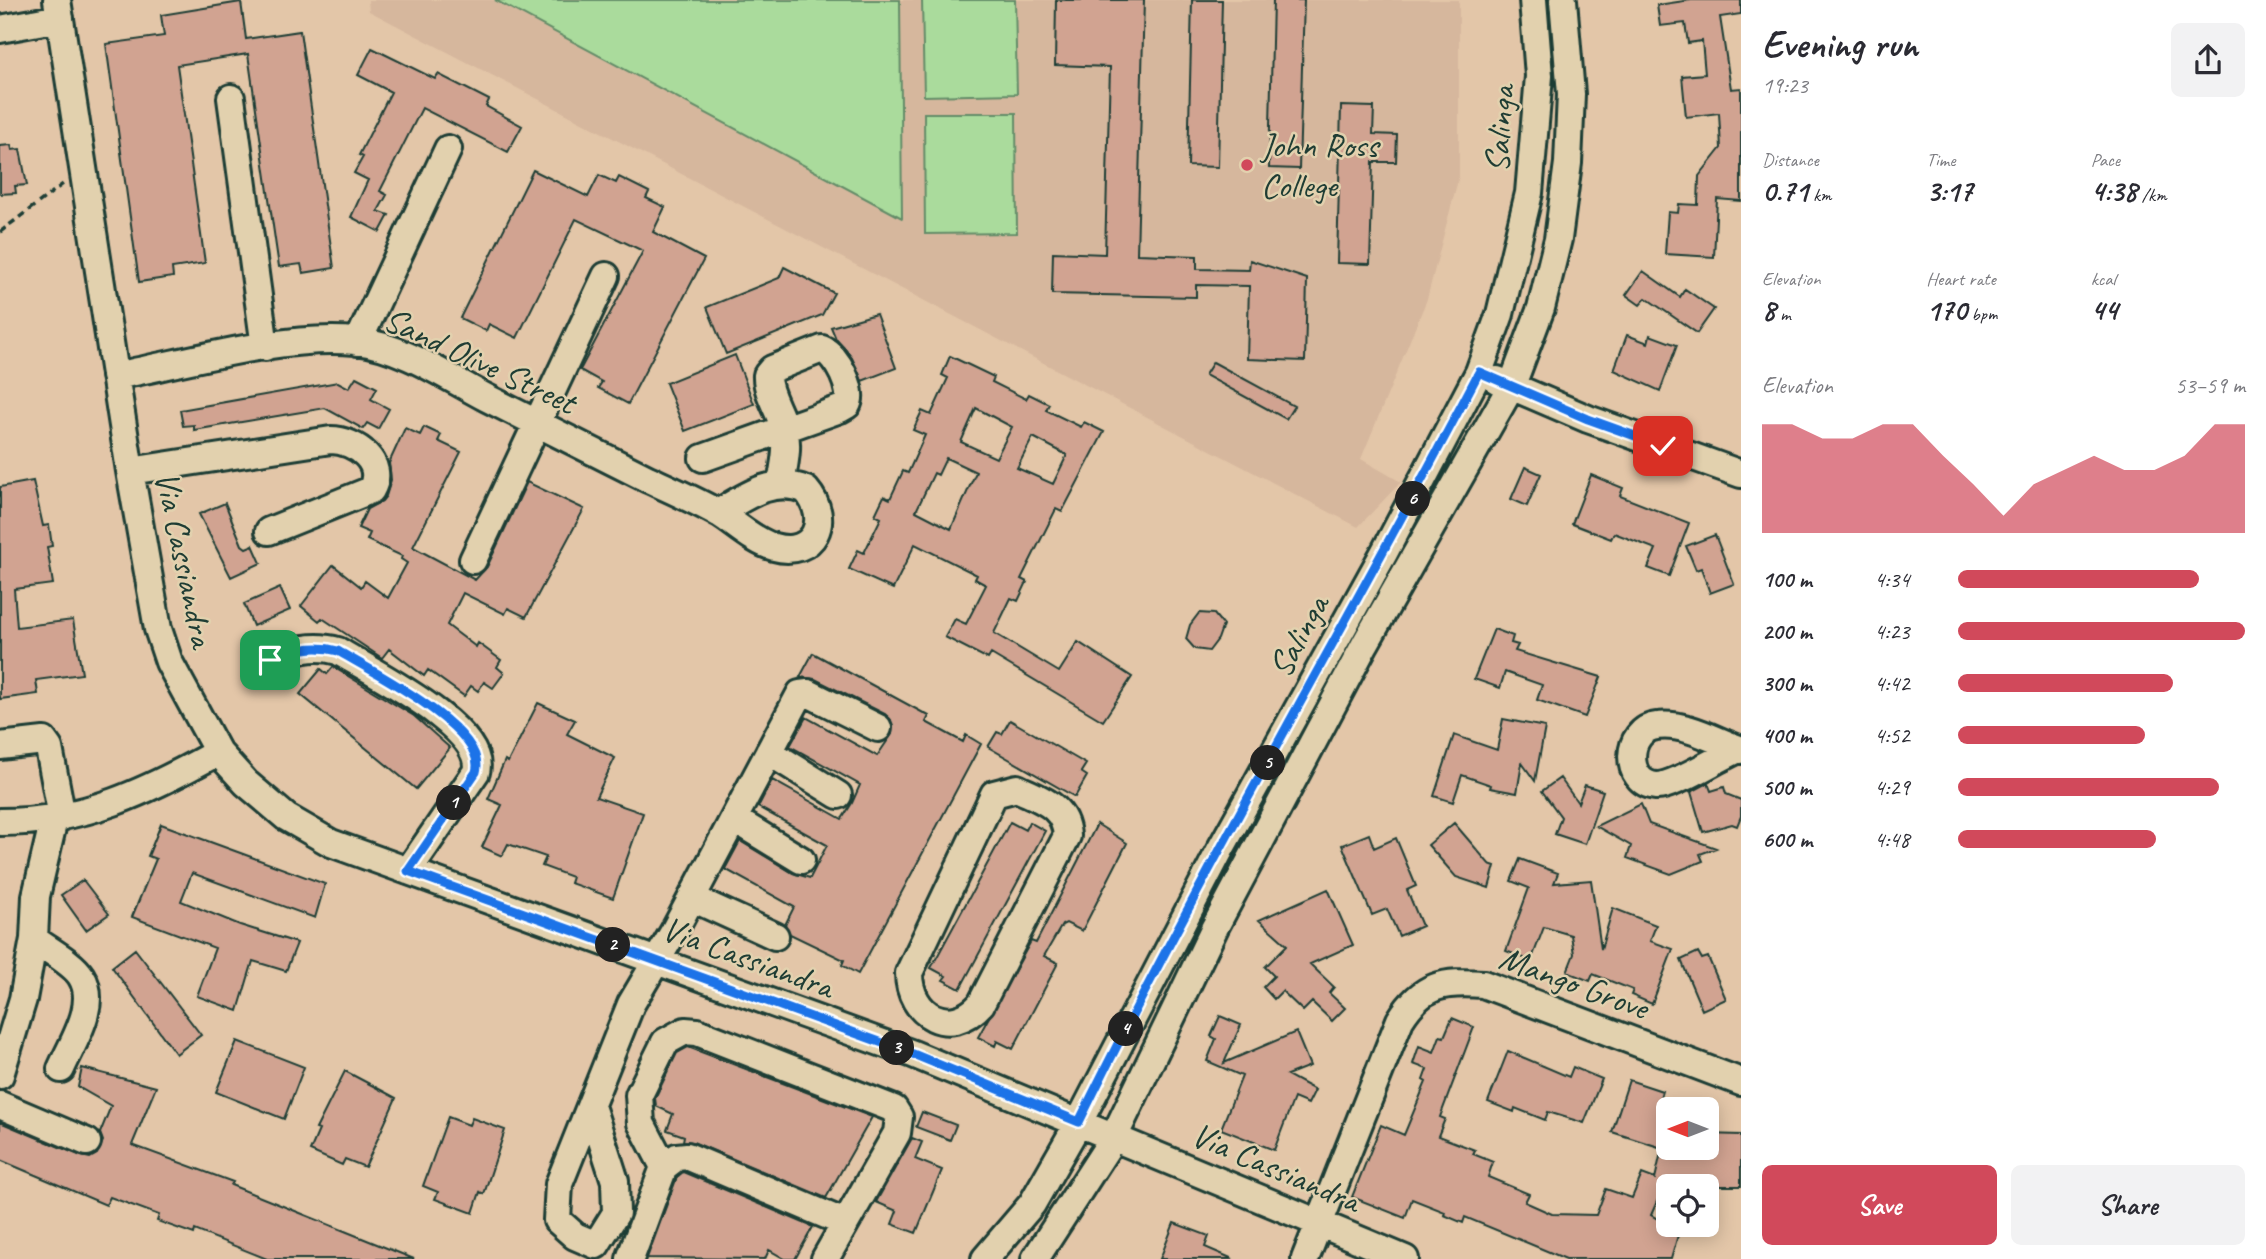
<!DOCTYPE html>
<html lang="en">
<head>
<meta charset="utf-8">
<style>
	:root { --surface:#fff; --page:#f2f2f3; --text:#2b2b33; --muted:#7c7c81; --accent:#d1495b }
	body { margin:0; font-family:Caveat,sans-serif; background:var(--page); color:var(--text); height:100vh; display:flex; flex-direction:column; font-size:26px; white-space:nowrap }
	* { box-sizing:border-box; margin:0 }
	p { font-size:23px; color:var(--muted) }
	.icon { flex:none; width:38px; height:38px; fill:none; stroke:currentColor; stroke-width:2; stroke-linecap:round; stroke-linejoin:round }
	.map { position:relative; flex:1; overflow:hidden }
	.sheet { display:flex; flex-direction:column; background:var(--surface); width:525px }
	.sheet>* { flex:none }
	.needle { width:46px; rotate:270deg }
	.controls { position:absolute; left:1656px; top:1097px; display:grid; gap:14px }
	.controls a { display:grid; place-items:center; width:63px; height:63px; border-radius:10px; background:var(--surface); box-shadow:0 4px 18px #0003; font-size:35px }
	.pin { position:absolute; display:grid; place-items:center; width:60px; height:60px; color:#fff; margin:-30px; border-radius:14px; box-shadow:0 4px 10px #0006 }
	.km { position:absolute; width:35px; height:35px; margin:-18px; border-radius:50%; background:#222; color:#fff; font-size:19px; line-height:35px; text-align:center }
	.round { display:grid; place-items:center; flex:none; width:74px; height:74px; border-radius:10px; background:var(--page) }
	.summary { display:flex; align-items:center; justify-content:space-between; height:119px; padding:0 21px }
	h1 { font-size:38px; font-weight:800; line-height:52px }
	.stats { display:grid; grid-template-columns:repeat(3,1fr); gap:10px; height:119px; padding:7px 21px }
	.stats div { display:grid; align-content:center }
	.stats b { font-size:30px; font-weight:800 }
	.stats small { font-size:19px; font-weight:400 }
	.stats p { font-size:19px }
	.chart { height:196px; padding:14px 21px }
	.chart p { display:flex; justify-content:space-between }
	.chart svg { width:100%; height:126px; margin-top:7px; fill:var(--accent); opacity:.7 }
	.primary-button { display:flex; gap:14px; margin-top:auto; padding:14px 21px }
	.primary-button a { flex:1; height:80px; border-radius:10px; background:var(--accent); color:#fff; font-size:28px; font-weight:800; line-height:80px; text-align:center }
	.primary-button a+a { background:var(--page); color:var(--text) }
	ul { padding:0 21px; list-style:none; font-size:23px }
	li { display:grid; grid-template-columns:112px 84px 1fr; align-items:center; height:52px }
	li i { height:18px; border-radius:9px; background:var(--accent) }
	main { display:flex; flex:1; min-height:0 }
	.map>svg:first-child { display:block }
	.built { fill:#d6b79d }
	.green { fill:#aadb9c; stroke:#648c68; stroke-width:2 }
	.building { fill:#d1a391; stroke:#1f3d34; stroke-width:2; fill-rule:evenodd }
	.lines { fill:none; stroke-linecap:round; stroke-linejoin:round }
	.minor-casing { stroke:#1f3d34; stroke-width:32 }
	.path { stroke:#1f3d34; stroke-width:3.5; stroke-dasharray:7 5; stroke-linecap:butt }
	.minor { stroke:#e2d1ae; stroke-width:26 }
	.route-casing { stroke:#fff; stroke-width:14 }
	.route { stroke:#1a73e8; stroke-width:9 }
	.poi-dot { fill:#d1495b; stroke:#e2d1ae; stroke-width:2.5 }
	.labels { text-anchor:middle; stroke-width:5; stroke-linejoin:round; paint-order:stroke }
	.street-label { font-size:35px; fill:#1f3d34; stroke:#e2d1ae }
	.poi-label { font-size:35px; fill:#1f3d34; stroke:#e2d1ae; text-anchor:start }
</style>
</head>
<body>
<main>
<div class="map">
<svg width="1741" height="1259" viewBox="0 0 1741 1259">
	<rect width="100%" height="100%" fill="#e3c6a8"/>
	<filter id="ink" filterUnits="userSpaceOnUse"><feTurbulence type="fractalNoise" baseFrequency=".0143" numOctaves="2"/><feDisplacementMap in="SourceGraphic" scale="14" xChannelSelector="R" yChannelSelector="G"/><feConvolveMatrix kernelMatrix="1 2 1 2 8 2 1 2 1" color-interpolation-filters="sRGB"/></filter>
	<g filter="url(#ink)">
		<path class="built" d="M 368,0 L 1459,0 L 1459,176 L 1427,299 L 1361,459 L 1401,482 L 1358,527 L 369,11 Z"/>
		<path class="green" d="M 495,0 L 900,0 L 902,218 Z
			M 922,0 L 1015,0 L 1017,94 L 924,96 Z
			M 924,113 L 1016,113 L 1017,233 L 925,234 Z"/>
		<path class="building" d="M 1056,0 L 1144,0 L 1137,254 L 1197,256 L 1197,269 L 1249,270 L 1250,260 L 1307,279 L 1305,361 L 1247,359 L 1249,286 L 1196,285 L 1196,297 L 1052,294 L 1053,252 L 1105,254 L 1110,67 L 1055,65 Z
			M 1192,0 L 1222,0 L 1218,167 L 1188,166 Z
			M 1273,0 L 1304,0 L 1299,169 L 1269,168 Z
			M 1691,0 L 1741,0 L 1741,14 L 1720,17 L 1731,89 L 1741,88 L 1741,201 L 1717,199 L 1714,257 L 1665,254 L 1668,212 L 1678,213 L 1679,204 L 1698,205 L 1699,176 L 1721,148 L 1719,113 L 1686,117 L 1682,76 L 1705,74 L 1702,41 L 1688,43 L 1685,23 L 1660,26 L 1657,5 Z
			M 241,2 L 246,39 L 300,31 L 334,268 L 303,273 L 301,264 L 279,267 L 248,54 L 177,65 L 205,263 L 172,268 L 173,277 L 139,282 L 106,44 L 164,36 L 161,15 Z
			M 372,48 L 435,79 L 438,74 L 489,100 L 486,106 L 522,126 L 508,152 L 422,108 L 380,191 L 387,195 L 378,211 L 389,215 L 380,232 L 351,217 L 368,180 L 354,173 L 363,157 L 359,155 L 391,92 L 358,75 Z
			M 1341,106 L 1374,107 L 1373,134 L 1397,135 L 1396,162 L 1373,162 L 1370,264 L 1337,263 Z
			M 11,145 L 12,150 L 20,149 L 27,185 L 15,186 L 16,193 L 0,194 L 0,146 Z
			M 533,170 L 588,197 L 599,175 L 616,183 L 619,177 L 649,192 L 646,198 L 665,207 L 653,232 L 704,259 L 628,404 L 598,388 L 602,382 L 580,370 L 643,251 L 576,219 L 517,338 L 489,324 L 486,331 L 460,318 Z
			M 784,267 L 834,293 L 822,315 L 726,354 L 707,307 L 779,278 Z
			M 1643,271 L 1680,297 L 1685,289 L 1714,309 L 1697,333 L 1646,298 L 1640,305 L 1626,295 Z
			M 876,314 L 896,368 L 862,381 L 852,358 L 836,339 L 831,327 Z
			M 1627,335 L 1648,343 L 1650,335 L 1677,345 L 1660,391 L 1614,370 Z
			M 735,355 L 754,404 L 685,431 L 666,383 Z
			M 950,356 L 994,377 L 992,382 L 1026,399 L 1029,394 L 1049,404 L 1046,410 L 1081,427 L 1084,422 L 1104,432 L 1062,512 L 1056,509 L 1021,579 L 1027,582 L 1018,601 L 1011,598 L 994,633 L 1059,672 L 1078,642 L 1132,677 L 1103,721 L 991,654 L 988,659 L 945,637 L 955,619 L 966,624 L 986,585 L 975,579 L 977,575 L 915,544 L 893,589 L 849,569 L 858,550 L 864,553 L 881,518 L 875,515 L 884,496 L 890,499 L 903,471 L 908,473 L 925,435 L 913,430 L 922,411 L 931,415 L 948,378 L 942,375 ZM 976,408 L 1012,427 L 996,458 L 961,442 ZM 1033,437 L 1067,455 L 1053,484 L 1017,468 ZM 946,458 L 976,472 L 951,529 L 916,511 L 934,473 L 938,475 Z
			M 1213,362 L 1294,406 L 1286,419 L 1205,375 Z
			M 356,377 L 377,388 L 371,399 L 389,409 L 378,429 L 367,423 L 363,429 L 325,408 L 194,430 L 194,425 L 183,426 L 180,410 L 338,382 L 349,388 Z
			M 424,427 L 441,435 L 438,441 L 461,452 L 413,547 L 475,580 L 487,567 L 527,482 L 584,509 L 526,617 L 508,608 L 505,614 L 463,593 L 447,625 L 476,647 L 478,643 L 501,660 L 497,667 L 504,673 L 493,688 L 484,682 L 478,691 L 471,686 L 464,696 L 428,670 L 424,676 L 389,649 L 382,658 L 322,618 L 319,621 L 301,606 L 333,565 L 361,587 L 365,581 L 388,598 L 407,563 L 401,559 L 402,556 L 367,540 L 370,533 L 358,528 L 367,509 L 382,501 L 386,496 L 391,480 L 389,463 L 405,428 L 420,435 Z
			M 1525,467 L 1541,474 L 1527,506 L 1511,499 Z
			M 1591,475 L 1623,488 L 1620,496 L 1689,523 L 1669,576 L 1648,568 L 1656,549 L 1614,533 L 1611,539 L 1572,524 Z
			M 33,481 L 43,526 L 49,525 L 52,546 L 47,547 L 53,584 L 14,589 L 17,627 L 73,620 L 82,674 L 36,680 L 38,694 L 0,699 L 0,487 Z
			M 225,503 L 242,545 L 246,548 L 253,545 L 261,563 L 231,577 L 199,514 Z
			M 1715,535 L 1734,584 L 1710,593 L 1701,568 L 1696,570 L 1686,546 Z
			M 280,588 L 290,610 L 253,626 L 244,604 Z
			M 1199,613 L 1214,614 L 1223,625 L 1218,639 L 1209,651 L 1195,649 L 1186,639 L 1190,625 Z
			M 1494,629 L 1513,636 L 1511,643 L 1518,645 L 1515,651 L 1601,677 L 1585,717 L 1537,700 L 1542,685 L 1505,672 L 1500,688 L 1474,679 Z
			M 813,653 L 929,716 L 926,722 L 963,742 L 966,735 L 981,744 L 858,974 L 842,965 L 844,960 L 790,934 L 785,925 L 794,907 L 725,869 L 740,841 L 793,873 L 810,878 L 827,845 L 758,807 L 772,780 L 842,819 L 852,803 L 860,785 L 790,746 L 806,717 L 877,756 L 892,734 L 891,720 L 885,714 L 815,679 L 800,677 Z
			M 333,667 L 414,716 L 450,748 L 416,789 L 300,694 L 321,669 L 327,674 Z
			M 538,703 L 575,720 L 567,734 L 615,758 L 596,797 L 643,813 L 613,898 L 570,883 L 572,877 L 542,866 L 546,857 L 508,844 L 502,856 L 482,847 L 502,805 L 488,799 L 505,760 L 508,762 Z
			M 1503,719 L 1545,727 L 1535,781 L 1522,763 L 1517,793 L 1490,788 L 1491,785 L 1462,775 L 1453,802 L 1434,796 L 1454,735 L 1497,750 Z
			M 1010,720 L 1086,764 L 1081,772 L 1087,776 L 1075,797 L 988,747 L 997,732 L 1002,734 Z
			M 1560,778 L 1578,803 L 1585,785 L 1603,791 L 1585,844 L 1555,834 L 1561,817 L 1542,791 Z
			M 1708,783 L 1711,791 L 1724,787 L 1726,794 L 1741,800 L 1741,816 L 1737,826 L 1732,824 L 1703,832 L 1691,792 Z
			M 1641,804 L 1649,824 L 1716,848 L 1700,854 L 1703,861 L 1671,874 L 1627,858 L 1631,846 L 1596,826 Z
			M 1010,822 L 1025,830 L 1029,822 L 1045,831 L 960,989 L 943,980 L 946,976 L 931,968 Z
			M 1454,823 L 1489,864 L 1495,866 L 1489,888 L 1456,877 L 1428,845 Z
			M 161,824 L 325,884 L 315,918 L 192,873 L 181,901 L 240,925 L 297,943 L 286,971 L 253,961 L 238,1011 L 197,996 L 215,948 L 132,917 L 156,859 L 148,856 Z
			M 1097,824 L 1127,843 L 1082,931 L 1066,923 L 1062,925 L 1044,956 L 1058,963 L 1013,1049 L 997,1041 L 995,1046 L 978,1037 L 1031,941 L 1036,943 Z
			M 1369,834 L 1374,848 L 1396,838 L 1416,886 L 1407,890 L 1422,926 L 1399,936 L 1387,909 L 1372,915 L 1342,845 Z
			M 1520,859 L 1558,873 L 1554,883 L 1591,880 L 1601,949 L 1613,908 L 1656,925 L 1650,941 L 1673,949 L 1652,1004 L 1631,995 L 1633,990 L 1593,974 L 1590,981 L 1567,972 L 1574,954 L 1571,935 L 1544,927 L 1531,961 L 1506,951 L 1529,888 L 1511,881 Z
			M 83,880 L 109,914 L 86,930 L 61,895 Z
			M 1328,889 L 1353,945 L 1310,964 L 1334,987 L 1329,993 L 1345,1008 L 1332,1021 L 1312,1002 L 1303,1011 L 1282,991 L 1274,999 L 1263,987 L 1274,976 L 1265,967 L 1287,945 L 1259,920 Z
			M 135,949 L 201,1035 L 176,1054 L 112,967 Z
			M 1698,952 L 1702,959 L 1708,957 L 1726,999 L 1702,1010 L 1681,960 Z
			M 1220,1016 L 1241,1025 L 1224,1063 L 1296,1032 L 1310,1066 L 1287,1075 L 1315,1090 L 1308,1104 L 1294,1098 L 1274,1150 L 1221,1129 L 1242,1076 L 1207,1061 L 1216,1039 L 1211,1036 Z
			M 1452,1018 L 1474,1027 L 1440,1117 L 1445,1119 L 1438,1136 L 1475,1150 L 1473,1154 L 1493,1162 L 1488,1177 L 1529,1194 L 1525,1202 L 1552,1214 L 1596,1215 L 1606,1189 L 1632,1198 L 1642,1174 L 1655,1179 L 1662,1148 L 1612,1132 L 1629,1080 L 1662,1091 L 1659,1101 L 1668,1102 L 1668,1148 L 1706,1148 L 1706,1134 L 1741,1135 L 1741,1186 L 1668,1186 L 1668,1200 L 1659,1197 L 1651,1215 L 1668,1225 L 1681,1225 L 1671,1259 L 1566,1259 L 1465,1217 L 1463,1223 L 1444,1215 L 1445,1212 L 1412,1199 L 1405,1218 L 1352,1197 L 1381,1125 L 1404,1135 L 1426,1082 L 1423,1080 L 1427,1069 L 1413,1064 L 1419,1046 L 1434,1052 L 1440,1036 L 1444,1037 Z
			M 237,1041 L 304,1067 L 284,1119 L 216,1092 Z
			M 688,1047 L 872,1117 L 826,1198 L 693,1142 L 683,1141 L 684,1136 L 667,1130 L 673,1114 L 656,1106 L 655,1098 L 677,1053 Z
			M 1508,1051 L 1569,1077 L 1573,1067 L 1602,1079 L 1584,1123 L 1548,1112 L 1545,1120 L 1515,1108 L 1514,1112 L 1488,1102 Z
			M 82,1068 L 156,1087 L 132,1145 L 233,1182 L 231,1185 L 414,1259 L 267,1259 L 195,1230 L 194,1234 L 157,1221 L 159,1215 L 110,1197 L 106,1205 L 0,1160 L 0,1122 L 81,1156 L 90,1158 L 97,1154 L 103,1141 L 100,1133 L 111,1106 L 78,1087 Z
			M 345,1071 L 396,1098 L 365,1167 L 345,1159 L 342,1165 L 310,1151 L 319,1130 L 316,1129 Z
			M 922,1112 L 956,1125 L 950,1140 L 916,1127 Z
			M 448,1117 L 469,1125 L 472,1118 L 505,1130 L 484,1194 L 480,1192 L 473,1213 L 435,1199 L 438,1192 L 423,1186 Z
			M 912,1138 L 922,1142 L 915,1159 L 942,1170 L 916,1233 L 892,1224 L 897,1211 L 876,1202 Z
			M 683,1172 L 813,1227 L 795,1259 L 785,1259 L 769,1250 L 765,1259 L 647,1258 L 677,1177 Z
			M 1174,1223 L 1209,1236 L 1205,1247 L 1233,1259 L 1160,1259 Z"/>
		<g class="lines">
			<g class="minor-casing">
				<path id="minor" d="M 57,0 L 130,471 L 158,629 L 169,662 L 218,752 L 246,783 L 286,817 L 331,843 L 913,1054 L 1405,1259
					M 0,29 L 60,18
					M 231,98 L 265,347
					M 358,342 L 448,149
					M 115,376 C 187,362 284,334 356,341 C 402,346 447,377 487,398 C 540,425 594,452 648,479 C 672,490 697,501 720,514 C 736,524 755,542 774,547 C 814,558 832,520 806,490 C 773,476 746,496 718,513
					M 1497,380 L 1588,419 L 1741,474
					M 703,458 L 840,409 L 847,405 C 855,391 837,355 822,349 L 772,369 L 767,375 C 766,393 780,411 784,428 C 789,446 784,466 781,484
					M 130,471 L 331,440 C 355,440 387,463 371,490 L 269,531
					M 473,560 L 606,276
					M 270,660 C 293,650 314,644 338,651 C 370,671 488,729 476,772 L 408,871
					M 0,746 L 44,741 L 49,748 L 62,817
					M 1739,749 C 1719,757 1674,787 1656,786 C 1623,783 1625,729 1657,726 C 1684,722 1714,740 1739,749 L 1741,750
					M 769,752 L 838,795
					M 1017,788 C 1041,800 1065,805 1067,836 L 981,1004 C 951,1038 909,1016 909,973 L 994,794 Z
					M 734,819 L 801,860
					M 0,822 C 84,822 146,792 218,752
					M 692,898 L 775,936
					M 34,939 C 48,950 72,962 81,976 C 99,1004 72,1043 61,1069
					M 0,1075 L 23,999 L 34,939 L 36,896 L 54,819
					M 0,1105 L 87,1142
					M 591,1106 L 615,1181 L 616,1213 L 596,1245 L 575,1236 L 557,1220 L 559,1184 L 631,1004 L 673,933 L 800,694 L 808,693 L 878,728
					M 664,1167 L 677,1157 L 687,1156 L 845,1223
					M 630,1259 L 664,1167 L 641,1123 L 639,1095 L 665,1042 L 685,1031 L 697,1032 L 894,1109 L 899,1117 L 897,1133 L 825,1259
					M 985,1259 L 1032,1204 L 1079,1122 L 1220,850 L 1384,553 L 1479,372 L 1500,314 L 1529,193 L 1539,76 L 1533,0
					M 1035,1259 L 1114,1137 L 1215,927 L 1365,644 L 1512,385 L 1541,308 L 1558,239 L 1568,163 L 1571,94 L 1563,0
					M 1305,1259 L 1400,1020 C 1422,984 1444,981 1483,984 L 1741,1082"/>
			</g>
			<path class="path" d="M 0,232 L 63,184"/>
			<use href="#minor" class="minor"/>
		</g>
	</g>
	<g class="lines" filter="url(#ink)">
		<g class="route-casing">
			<path id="route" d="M 270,660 C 293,650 314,644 338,651 C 370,670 489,730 476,772 L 408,871 L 913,1054 L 1079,1122 C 1203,868 1348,623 1479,372 L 1588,419 L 1663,446"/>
		</g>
		<use href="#route" class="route"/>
	</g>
	<circle class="poi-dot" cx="1247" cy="165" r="7"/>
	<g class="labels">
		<g class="street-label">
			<text transform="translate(1499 129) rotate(-86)" y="12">Salinga</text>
			<text transform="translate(480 360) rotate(25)" y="12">Sand Olive Street</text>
			<text transform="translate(185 559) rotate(78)" y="12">Via Cassiandra</text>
			<text transform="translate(1298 636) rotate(-61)" y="12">Salinga</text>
			<text transform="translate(748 957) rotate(20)" y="12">Via Cassiandra</text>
			<text transform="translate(1574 982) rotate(20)" y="12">Mango Grove</text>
			<text transform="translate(1276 1167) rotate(23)" y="12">Via Cassiandra</text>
		</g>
		<g class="poi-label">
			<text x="1261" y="157">John Ross<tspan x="1261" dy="40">College</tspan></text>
		</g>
	</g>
</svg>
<div class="controls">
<a><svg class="needle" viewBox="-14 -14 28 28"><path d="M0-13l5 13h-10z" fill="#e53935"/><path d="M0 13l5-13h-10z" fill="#7c7c81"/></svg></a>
<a><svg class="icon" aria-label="locate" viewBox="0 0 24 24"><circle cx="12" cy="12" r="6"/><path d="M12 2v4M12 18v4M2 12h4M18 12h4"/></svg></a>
</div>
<div class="pin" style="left:270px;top:660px;background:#1e9e55"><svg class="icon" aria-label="arrive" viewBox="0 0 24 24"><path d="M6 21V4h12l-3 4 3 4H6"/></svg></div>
<div class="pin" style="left:1663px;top:446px;background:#d93025"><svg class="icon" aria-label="check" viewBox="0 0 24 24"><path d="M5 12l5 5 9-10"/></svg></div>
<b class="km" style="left:454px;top:803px">1</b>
<b class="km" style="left:613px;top:945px">2</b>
<b class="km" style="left:897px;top:1048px">3</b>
<b class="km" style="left:1126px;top:1029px">4</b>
<b class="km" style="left:1268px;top:763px">5</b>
<b class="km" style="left:1413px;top:499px">6</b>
</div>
<section class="sheet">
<div class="summary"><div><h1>Evening run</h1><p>19:23</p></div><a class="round"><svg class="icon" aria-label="share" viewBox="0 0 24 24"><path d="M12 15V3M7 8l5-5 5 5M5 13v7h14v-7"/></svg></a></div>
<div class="stats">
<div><p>Distance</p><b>0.71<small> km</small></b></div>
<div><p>Time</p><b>3:17</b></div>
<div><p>Pace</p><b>4:38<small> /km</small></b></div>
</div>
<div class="stats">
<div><p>Elevation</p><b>8<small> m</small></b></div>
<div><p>Heart rate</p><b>170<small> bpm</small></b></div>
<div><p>kcal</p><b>44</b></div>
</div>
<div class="chart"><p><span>Elevation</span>53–59 m</p>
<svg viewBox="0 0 160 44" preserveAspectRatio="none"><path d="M0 44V6L10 6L20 11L30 11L40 6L50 6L60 17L70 27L80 38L90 27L100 22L110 17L120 22L130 22L140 17L150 6L160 6V44z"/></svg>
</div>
<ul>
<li><b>100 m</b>4:34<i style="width:84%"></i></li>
<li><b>200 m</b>4:23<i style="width:100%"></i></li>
<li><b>300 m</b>4:42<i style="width:75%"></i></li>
<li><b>400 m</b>4:52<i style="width:65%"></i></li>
<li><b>500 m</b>4:29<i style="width:91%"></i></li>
<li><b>600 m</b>4:48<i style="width:69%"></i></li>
</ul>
<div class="primary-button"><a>Save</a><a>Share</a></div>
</section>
</main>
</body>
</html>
